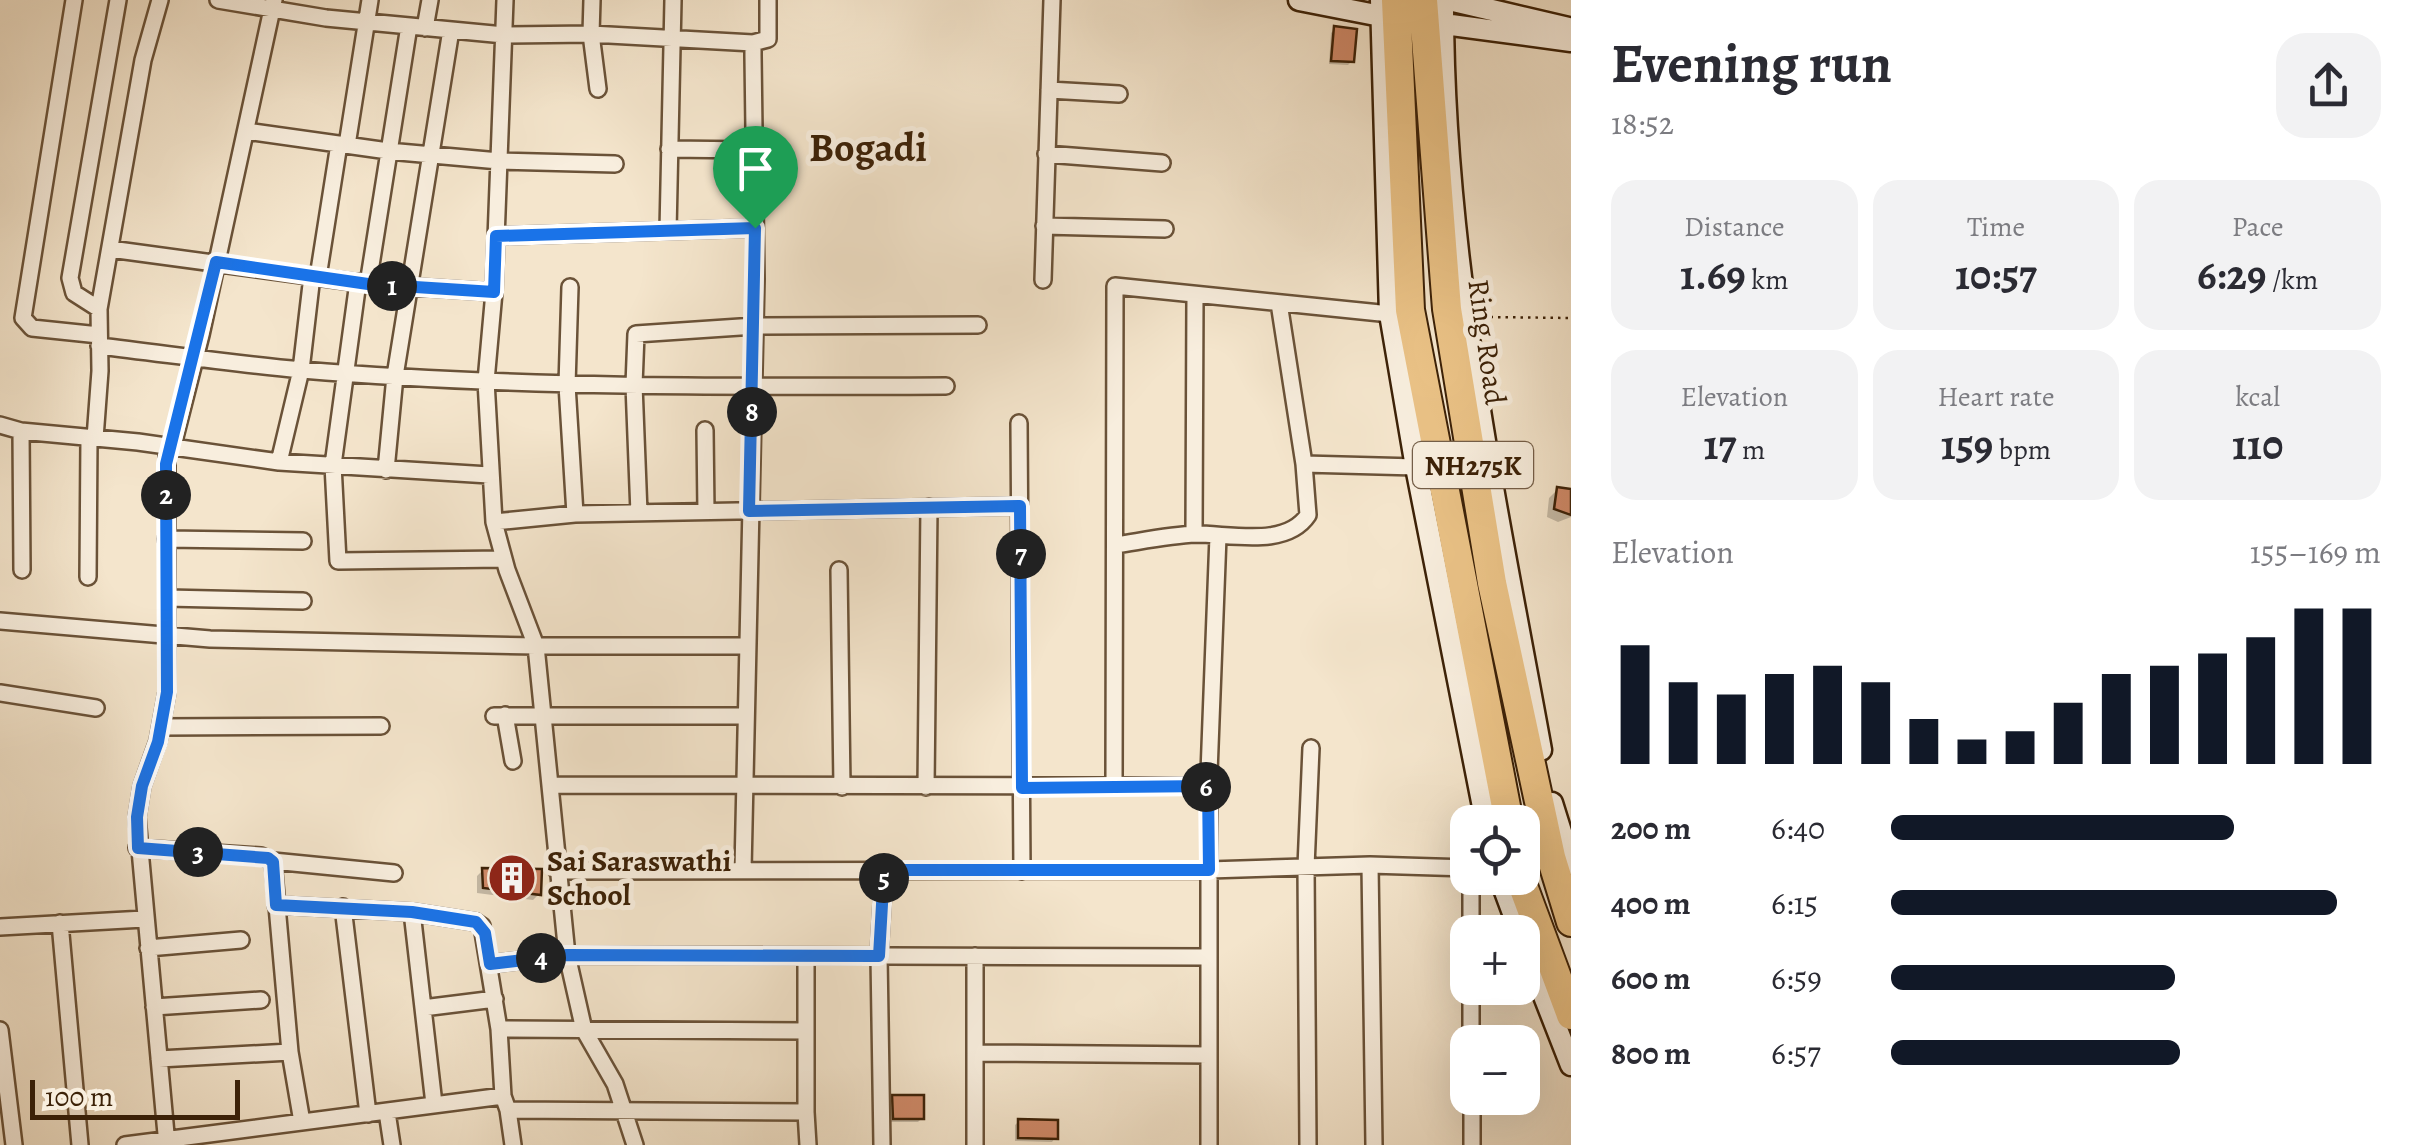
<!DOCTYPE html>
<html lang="en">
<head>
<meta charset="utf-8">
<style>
	:root { --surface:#fff; --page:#f2f2f3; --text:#2b2b33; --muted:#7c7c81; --accent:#111827 }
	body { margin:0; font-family:Alegreya,serif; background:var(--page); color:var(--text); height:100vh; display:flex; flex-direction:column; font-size:38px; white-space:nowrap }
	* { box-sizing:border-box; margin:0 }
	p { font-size:32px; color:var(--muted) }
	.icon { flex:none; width:55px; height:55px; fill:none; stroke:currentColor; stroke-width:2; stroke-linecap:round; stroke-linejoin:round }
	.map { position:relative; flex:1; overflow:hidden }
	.sheet { display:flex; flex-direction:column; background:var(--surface); width:850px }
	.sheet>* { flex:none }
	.fabs { position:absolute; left:1450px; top:805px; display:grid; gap:20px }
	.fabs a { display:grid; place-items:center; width:90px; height:90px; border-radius:20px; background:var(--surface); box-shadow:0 10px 40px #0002; font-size:50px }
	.scale { position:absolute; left:30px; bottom:25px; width:210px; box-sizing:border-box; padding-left:10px; border:5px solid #3c2107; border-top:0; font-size:28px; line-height:35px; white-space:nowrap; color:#3c2107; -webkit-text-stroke:8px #f8eede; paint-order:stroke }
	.pin { position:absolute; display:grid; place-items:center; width:85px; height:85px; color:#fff; margin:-102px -42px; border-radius:50% 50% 50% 0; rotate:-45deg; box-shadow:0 0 10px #0007 }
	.pin .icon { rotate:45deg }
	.km { position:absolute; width:50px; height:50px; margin:-25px; border-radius:50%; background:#222; color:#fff; font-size:28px; line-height:50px; text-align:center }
	.round { display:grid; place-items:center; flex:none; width:105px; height:105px; border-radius:30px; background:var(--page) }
	.summary { display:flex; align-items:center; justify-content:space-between; height:170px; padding:0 40px }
	h1 { font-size:55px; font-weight:600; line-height:75px }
	.metrics { display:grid; grid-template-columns:repeat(3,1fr); gap:15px; height:170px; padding:10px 40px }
	.metrics div { display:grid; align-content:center; border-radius:25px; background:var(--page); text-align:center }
	.metrics b { font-size:42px; font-weight:600 }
	.metrics small { font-size:28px; font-weight:400 }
	.metrics p { font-size:28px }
	.chart { height:280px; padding:20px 40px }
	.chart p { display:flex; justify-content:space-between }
	.chart svg { width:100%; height:180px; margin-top:10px; stroke:var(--accent); stroke-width:6 }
	ul { padding:0 40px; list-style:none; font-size:32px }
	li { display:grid; grid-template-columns:160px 120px 1fr; align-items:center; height:75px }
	li i { height:25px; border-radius:12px; background:var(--accent) }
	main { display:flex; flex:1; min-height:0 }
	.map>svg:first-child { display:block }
	.shadow { fill:#0003 }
	.building { fill:#ce8867; stroke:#3c2107; stroke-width:2.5 }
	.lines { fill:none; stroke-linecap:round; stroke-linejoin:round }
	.street-casing { stroke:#6a5238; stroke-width:20 }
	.secondary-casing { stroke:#3c2107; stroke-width:25 }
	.highway-casing { stroke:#3c2107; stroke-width:32 }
	.path { stroke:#3c2107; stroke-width:2.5; stroke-dasharray:2.5 5; stroke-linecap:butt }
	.street { stroke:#f8eede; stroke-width:15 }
	.secondary { stroke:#f8eede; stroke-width:20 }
	.highway { stroke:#eac286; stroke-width:28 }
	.route-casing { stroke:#fff; stroke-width:20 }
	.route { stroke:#1a73e8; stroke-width:12 }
	.labels { text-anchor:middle; stroke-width:10; stroke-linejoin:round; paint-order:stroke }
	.shield { fill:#f8eede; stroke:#745e48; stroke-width:2.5 }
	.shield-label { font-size:28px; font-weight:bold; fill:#3c2107 }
	.street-label { font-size:30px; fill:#3c2107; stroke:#f8eede }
	.poi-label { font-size:30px; font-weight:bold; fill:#3c2107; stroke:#f8eede; text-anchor:start }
	.district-label { font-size:40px; font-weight:bold; fill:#3c2107; stroke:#f8eede }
</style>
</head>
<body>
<main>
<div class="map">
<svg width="1571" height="1145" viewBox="0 0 1571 1145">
	<rect width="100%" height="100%" fill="#f4e5cc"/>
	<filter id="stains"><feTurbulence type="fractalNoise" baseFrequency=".002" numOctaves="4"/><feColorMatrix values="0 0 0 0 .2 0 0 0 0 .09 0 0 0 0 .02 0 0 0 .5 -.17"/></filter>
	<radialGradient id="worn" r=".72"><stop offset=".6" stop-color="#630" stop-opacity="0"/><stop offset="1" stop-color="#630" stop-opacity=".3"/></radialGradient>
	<path class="shadow" d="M 1335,29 L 1352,61 L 1348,65 L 1329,64 L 1331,33 Z
		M 1571,488 L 1571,517 L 1558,522 L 1547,517 L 1549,498 L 1558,489 Z
		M 483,870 L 539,894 L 533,900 L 477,893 L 477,876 Z
		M 894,1098 L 922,1118 L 918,1122 L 890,1122 L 890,1101 Z
		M 1019,1121 L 1055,1138 L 1052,1142 L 1015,1141 L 1015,1125 Z"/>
	<path class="building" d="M 1334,26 L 1357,29 L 1354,62 L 1331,61 Z
		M 1557,487 L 1571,489 L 1571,515 L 1554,509 Z
		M 482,868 L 542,869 L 541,895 L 483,888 Z
		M 892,1095 L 924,1095 L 924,1119 L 893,1119 Z
		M 1018,1119 L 1058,1120 L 1058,1139 L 1018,1138 Z"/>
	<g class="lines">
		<g class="street-casing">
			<path id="street" d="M 74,0 L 23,318 L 32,328 L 99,335
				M 218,0 L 326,18 L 504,35 L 591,34 L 753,43
				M 505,0 L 494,292 L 486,381 L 494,522 L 507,570 L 536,646 L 567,955 L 584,1030 L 615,1084 L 635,1145
				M 592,0 L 591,34 L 598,89
				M 425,28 L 430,0
				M 1049,90 L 1119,94
				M 246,131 L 388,151 L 499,161 L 615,164
				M 347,145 L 370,0
				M 669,149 L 754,150
				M 1046,154 L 1162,163
				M 1044,226 L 1165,229
				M 668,231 L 673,0
				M 496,236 L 755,228
				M 110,249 L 368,284 L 494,292
				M 318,277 L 339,144
				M 1043,280 L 1052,0
				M 358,282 L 333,465 L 338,561 L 504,559
				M 368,284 L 409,26
				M 570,287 L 567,385 L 575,514
				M 1279,303 L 1304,464
				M 99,309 L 74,293 L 70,278 L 118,0
				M 99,346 C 167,354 235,364 302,370 C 516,388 731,387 946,386
				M 1019,423 L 1022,871
				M 0,425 L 21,431 L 138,442 L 279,462 L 489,475
				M 705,430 L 706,512
				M 21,431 L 22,570
				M 95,438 L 100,371 L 99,309 L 143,60 L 160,0
				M 279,462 L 301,370 L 312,276
				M 386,470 L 395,376 L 451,30
				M 639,513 L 634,385 L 636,334 L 755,326 L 978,325
				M 494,522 L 575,514 L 1020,506
				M 1194,534 L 1195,296
				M 166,539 L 303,541
				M 1116,545 C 1142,541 1170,535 1196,534 C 1231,534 1286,548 1308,515 L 1304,464 L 1416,467
				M 839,570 L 842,787
				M 88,577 L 89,438
				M 167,598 L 303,601
				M 0,621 L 210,639 L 536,646 L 746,646
				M 0,693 L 96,708
				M 505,715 L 513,761
				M 494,716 L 745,716
				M 161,727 L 381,726
				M 552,785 L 1209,786
				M 926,787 L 929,507
				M 1114,787 L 1115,286 L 1390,314
				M 137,848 L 261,856 L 273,861 L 290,1052 L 302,1122
				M 273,861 L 394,873
				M 1370,865 L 1374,1145
				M 743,870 L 756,279 L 753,56 L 753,43 L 768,39 L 768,0
				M 557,871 L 1209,870 L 1370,865 L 1468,868
				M 1471,878 L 1471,932
				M 276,905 L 412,912 L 476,922 L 482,926 L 499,1029 L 503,1096 L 508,1110 L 513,1145
				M 343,907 L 368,1114
				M 412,912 L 434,1104
				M 60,923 L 80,1145
				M 0,927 L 144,919
				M 148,948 L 241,940
				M 975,956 L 975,1145
				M 490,964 L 567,955 L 1209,957
				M 1471,988 L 1471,1042
				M 154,1007 L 261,1000
				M 423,1008 L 495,999
				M 499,1029 L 806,1031
				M 0,1030 L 14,1145
				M 975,1053 L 1209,1055
				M 159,1059 L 290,1052
				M 1472,1098 L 1472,1145
				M 508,1110 L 806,1112 L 806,956
				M 387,1112 L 392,1145
				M 806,1112 L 808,1145
				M 125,1145 L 503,1096
				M 167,1145 L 137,817 L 142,786 L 158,741 L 167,692 L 167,453 L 172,449 L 201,335 L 274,0
				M 882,1145 L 879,956 L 884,870
				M 1209,1145 L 1209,773 L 1218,536
				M 1308,1145 L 1306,867 L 1311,748"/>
		</g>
		<g class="secondary-casing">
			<path id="secondary" d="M 1299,0 L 1391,18
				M 1381,0 L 1390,314 L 1416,467 L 1486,822
				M 1443,0 C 1442,253 1496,502 1541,750
				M 1449,0 L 1569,28
				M 1429,22 L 1571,41
				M 1552,803 L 1571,864
				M 1500,878 L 1520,932
				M 1522,940 L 1571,1065"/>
		</g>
		<g class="highway-casing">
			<path id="highway" d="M 1396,0 L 1410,310 L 1509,822
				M 1423,0 L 1447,309 L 1492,583 L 1551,857 L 1571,922
				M 1520,878 L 1571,1015"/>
		</g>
		<path class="path" d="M 1483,317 L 1571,318"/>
		<use href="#street" class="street"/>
		<use href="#secondary" class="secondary"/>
		<use href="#highway" class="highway"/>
	</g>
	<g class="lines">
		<g class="route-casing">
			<path id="route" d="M 755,228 L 749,511 L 1020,506 L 1022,788 L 1208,786 L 1209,870 L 884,870 L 879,956 L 567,955 L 490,964 L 485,933 L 476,922 L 412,912 L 276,905 L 273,862 L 268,858 L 138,848 L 137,817 L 142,786 L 158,742 L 167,692 L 166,464 L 216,262 L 368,284 L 494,292 L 496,236 Z"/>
		</g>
		<use href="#route" class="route"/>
	</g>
	<defs>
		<g id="building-disc" transform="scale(2.5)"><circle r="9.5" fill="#8f2418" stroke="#f8eede"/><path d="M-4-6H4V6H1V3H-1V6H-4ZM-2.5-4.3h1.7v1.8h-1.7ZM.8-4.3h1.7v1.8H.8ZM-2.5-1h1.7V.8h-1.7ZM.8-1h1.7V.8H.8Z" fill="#fff"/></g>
	</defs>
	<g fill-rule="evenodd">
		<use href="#building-disc" x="512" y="878"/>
	</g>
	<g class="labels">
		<rect class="shield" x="1413" y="442" width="120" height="46" rx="8"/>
		<g class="shield-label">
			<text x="1473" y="475">NH275K</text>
		</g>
		<g class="street-label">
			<text transform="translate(1487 342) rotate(82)" y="10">Ring Road</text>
		</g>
		<g class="poi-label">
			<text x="547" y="871">Sai Saraswathi<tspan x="547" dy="34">School</tspan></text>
		</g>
		<g class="district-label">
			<text x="868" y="161">Bogadi</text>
		</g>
	</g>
	<rect width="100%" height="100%" filter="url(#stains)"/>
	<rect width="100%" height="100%" fill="url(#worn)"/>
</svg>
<div class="fabs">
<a><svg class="icon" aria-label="locate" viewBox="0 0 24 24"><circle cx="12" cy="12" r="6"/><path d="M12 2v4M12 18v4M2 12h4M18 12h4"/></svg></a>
<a>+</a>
<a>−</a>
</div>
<div class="scale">100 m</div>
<div class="pin" style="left:755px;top:228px;background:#1e9e55"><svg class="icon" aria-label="arrive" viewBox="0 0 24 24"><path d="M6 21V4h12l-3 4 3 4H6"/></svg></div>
<b class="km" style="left:392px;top:286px">1</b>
<b class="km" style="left:166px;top:495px">2</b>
<b class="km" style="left:198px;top:852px">3</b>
<b class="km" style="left:541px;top:958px">4</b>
<b class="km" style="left:884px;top:878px">5</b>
<b class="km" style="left:1206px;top:787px">6</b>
<b class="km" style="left:1021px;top:554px">7</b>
<b class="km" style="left:752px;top:412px">8</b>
</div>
<section class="sheet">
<div class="summary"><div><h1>Evening run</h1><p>18:52</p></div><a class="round"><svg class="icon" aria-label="share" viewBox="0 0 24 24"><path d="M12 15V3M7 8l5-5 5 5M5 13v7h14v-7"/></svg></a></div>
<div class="metrics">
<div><p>Distance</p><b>1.69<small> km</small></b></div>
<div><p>Time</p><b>10:57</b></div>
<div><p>Pace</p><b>6:29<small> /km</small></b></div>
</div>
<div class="metrics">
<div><p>Elevation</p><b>17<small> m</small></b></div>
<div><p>Heart rate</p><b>159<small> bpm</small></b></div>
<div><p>kcal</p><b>110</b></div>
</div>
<div class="chart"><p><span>Elevation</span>155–169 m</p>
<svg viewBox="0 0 160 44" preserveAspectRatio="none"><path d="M5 44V15M15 44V24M25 44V27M35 44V22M45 44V20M55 44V24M65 44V33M75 44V38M85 44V36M95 44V29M105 44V22M115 44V20M125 44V17M135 44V13M145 44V6M155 44V6"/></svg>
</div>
<ul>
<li><b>200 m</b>6:40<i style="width:70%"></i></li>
<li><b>400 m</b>6:15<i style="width:91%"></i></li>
<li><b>600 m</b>6:59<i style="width:58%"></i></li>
<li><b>800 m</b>6:57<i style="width:59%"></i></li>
</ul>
</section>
</main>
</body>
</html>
